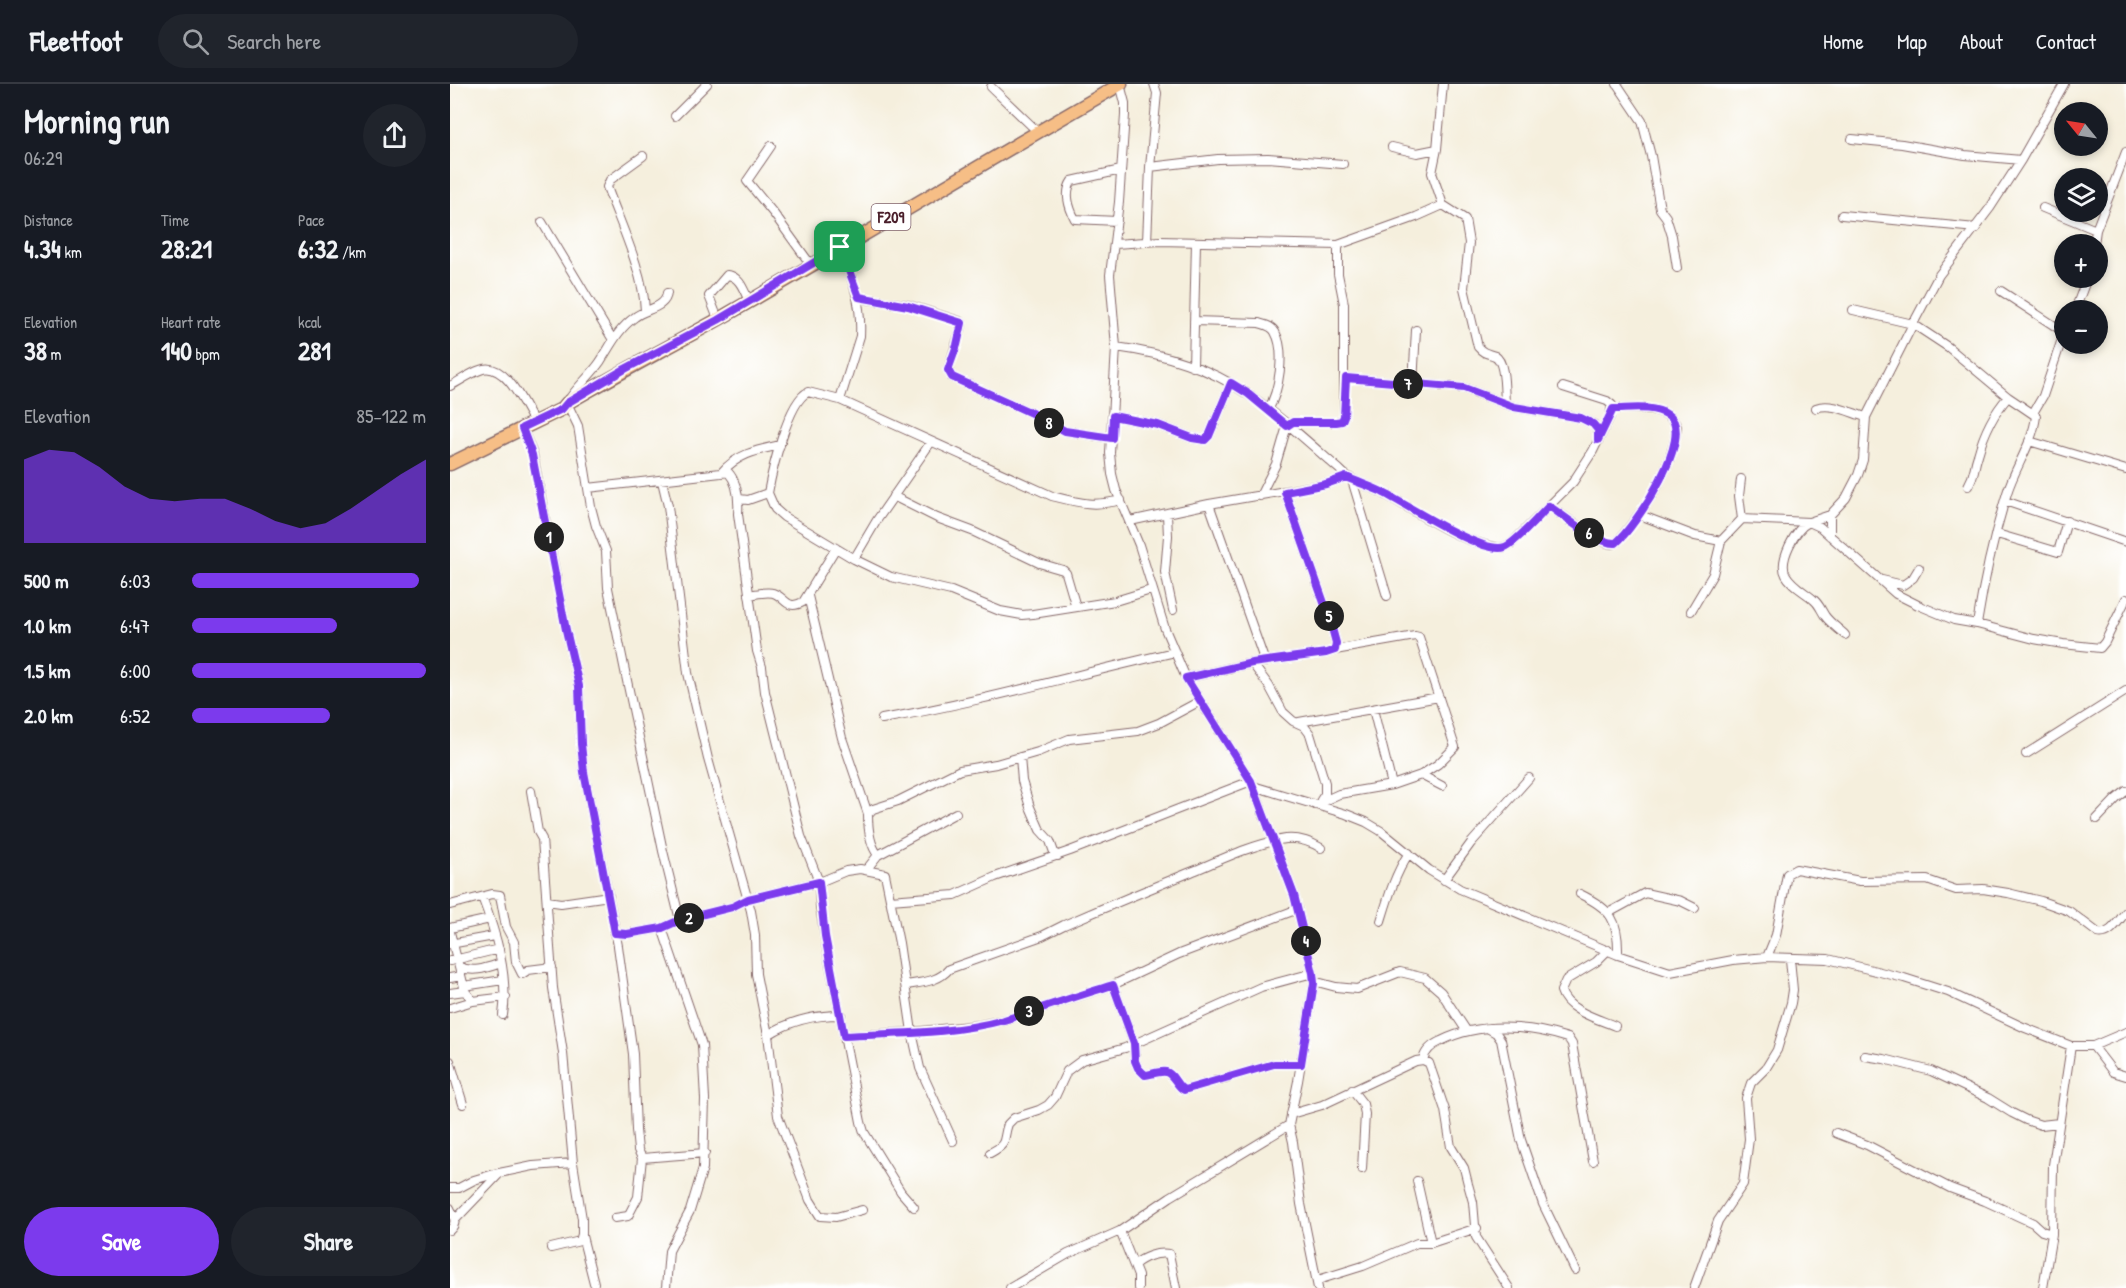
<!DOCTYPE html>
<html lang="en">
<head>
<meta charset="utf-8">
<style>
	:root { --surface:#171b24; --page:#20242c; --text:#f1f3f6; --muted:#9ea1a6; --line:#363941; --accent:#7c3aed }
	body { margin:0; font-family:"Patrick Hand",sans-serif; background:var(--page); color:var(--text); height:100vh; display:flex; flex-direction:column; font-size:22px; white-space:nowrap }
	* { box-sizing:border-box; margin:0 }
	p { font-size:20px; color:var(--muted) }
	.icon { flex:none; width:33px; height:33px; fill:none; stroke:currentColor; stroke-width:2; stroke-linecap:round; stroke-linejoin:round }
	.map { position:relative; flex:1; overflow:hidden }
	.drawer { display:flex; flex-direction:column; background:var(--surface); width:450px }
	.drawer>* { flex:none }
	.needle { width:39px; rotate:300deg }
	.tools { position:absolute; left:1604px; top:18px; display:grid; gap:12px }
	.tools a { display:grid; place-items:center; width:54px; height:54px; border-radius:50%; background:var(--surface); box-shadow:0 3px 9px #0003; font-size:30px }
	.pin { position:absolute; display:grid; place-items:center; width:51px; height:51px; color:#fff; margin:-26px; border-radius:12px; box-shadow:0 3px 9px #0006 }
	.km { position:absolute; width:30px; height:30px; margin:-15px; border-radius:50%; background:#222; color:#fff; font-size:16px; line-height:30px; text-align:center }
	.round { display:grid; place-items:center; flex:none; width:63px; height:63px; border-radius:32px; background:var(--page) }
	.headline { display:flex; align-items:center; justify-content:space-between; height:102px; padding:0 24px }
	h1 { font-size:33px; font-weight:700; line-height:45px }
	.metrics { display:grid; grid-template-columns:repeat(3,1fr); gap:9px; height:102px; padding:6px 24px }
	.metrics div { display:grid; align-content:center }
	.metrics b { font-size:26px; font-weight:700 }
	.metrics small { font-size:16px; font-weight:400 }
	.metrics p { font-size:16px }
	.chart { height:168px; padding:12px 24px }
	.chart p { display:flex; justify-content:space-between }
	.chart svg { width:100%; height:108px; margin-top:6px; fill:var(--accent); opacity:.7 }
	.primary-button { display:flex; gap:12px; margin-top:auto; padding:12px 24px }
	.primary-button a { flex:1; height:69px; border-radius:36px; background:var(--accent); color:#fff; font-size:24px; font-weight:700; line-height:69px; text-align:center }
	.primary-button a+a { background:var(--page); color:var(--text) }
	ul { padding:0 24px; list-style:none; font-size:20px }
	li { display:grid; grid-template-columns:96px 72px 1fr; align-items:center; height:45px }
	li i { height:15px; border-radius:8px; background:var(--accent) }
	header { display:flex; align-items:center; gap:36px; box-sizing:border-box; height:84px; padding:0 30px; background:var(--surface); border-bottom:2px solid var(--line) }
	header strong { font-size:28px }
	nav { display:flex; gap:33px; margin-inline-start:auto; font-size:21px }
	.search { width:420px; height:54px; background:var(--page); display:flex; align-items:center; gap:15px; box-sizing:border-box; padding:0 21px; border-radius:33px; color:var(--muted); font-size:22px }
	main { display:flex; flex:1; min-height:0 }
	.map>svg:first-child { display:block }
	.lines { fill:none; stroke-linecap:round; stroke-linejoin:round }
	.street-casing { stroke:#866869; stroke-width:10 }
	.primary-casing { stroke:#866869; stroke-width:15 }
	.street { stroke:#fff; stroke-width:8 }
	.primary { stroke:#f6be86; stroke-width:12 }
	.route-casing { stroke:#fff; stroke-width:12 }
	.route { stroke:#7c3aed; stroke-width:8 }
	.labels { text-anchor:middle; stroke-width:6; stroke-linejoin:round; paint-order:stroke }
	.shield { fill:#fff; stroke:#80626b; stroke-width:1.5 }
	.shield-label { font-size:16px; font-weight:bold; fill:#4a1f2b }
</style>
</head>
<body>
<header>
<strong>Fleetfoot</strong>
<div class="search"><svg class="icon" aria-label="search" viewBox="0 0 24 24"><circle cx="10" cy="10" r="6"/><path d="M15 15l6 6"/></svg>Search here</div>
<nav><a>Home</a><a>Map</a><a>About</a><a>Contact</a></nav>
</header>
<main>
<section class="drawer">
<div class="headline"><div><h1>Morning run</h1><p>06:29</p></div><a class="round"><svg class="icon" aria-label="share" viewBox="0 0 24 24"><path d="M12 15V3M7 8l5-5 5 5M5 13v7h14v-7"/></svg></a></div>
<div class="metrics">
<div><p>Distance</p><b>4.34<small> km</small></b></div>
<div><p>Time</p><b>28:21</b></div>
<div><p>Pace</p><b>6:32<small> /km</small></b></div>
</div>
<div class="metrics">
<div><p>Elevation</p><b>38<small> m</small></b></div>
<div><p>Heart rate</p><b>140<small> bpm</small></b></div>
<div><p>kcal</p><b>281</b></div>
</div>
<div class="chart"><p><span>Elevation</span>85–122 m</p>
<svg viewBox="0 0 160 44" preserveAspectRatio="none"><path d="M0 44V10L10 6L20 7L30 13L40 21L50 26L60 27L70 26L80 26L90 30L100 35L110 38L120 36L130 30L140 23L150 16L160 10V44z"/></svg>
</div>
<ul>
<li><b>500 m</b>6:03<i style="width:97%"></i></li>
<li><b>1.0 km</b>6:47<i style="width:62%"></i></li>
<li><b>1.5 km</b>6:00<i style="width:100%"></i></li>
<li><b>2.0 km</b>6:52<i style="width:59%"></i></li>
</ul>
<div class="primary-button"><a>Save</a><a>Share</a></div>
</section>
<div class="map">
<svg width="1676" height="1204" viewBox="0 0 1676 1204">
	<rect width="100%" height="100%" fill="#fff"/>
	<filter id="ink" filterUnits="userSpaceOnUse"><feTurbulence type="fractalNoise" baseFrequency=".0167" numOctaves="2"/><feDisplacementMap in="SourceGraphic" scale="12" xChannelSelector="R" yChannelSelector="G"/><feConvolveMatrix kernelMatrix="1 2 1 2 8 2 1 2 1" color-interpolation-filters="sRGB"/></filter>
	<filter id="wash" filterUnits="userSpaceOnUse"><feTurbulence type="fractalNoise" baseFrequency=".008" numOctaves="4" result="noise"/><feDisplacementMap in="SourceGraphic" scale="24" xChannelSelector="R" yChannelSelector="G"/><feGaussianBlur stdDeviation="1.35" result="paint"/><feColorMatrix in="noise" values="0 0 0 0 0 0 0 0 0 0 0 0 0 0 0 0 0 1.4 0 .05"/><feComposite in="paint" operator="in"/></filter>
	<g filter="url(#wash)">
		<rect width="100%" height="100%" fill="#f5efdd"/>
	</g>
	<g filter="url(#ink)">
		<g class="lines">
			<g class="street-casing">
				<path id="street" d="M 670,0 L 675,19 L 675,31 L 669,118 L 660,191 L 666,263 L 660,369 L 662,390 L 666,406 L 689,461 L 715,545 L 736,594 L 801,697 L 844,811 L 863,889 L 864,899 L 848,997 L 839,1041 L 843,1058 L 851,1120 L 868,1204
					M 993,0 L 987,65 L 982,89 L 993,121
					M 1167,0 L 1192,37 L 1201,72 L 1210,125 L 1216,133 L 1222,152 L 1227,184
					M 541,3 L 587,47
					M 225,32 L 257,0
					M 1402,55 L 1452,60 L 1515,71 L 1571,76
					M 321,62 L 297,97 L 324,130 L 361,181
					M 942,63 L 967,69 L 987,65
					M 193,72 L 160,96 L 157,103 C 170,139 194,189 195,227
					M 700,83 L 768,75 L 818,74 L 893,80
					M 1593,124 L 1646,146
					M 1392,131 L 1526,144
					M 667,137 L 625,135 C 619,124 614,108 622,97 L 671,86
					M 92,138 L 163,256
					M 697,158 L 700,83 L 707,9 L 704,0
					M 665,160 L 710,157 L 888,161 L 966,133 L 993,121 L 1015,135 L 1019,159 L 1014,204 L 1028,263 C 1034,270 1037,269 1045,272 C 1056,278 1054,308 1055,320
					M 1644,160 L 1646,146 L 1676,68
					M 1551,207 L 1614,248
					M 409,214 L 458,221 L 509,237 L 512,239 L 511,245 L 498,286 L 502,293 L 588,332 L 615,347 L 661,354
					M 1403,226 L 1463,240 L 1498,263 L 1558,313 L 1586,332 C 1583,359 1565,383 1557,409 C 1544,451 1534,496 1527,540
					M 1625,226 L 1637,194
					M 268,235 L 259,212 L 277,191 C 290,192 294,207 299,217
					M 744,237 L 809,239 C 815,241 822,242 825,248 C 836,267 829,308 818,326
					M 666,263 C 711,269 758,283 796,309 C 829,331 859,359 889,385 C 900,398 917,400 933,409 C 965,426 1009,458 1045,463 C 1053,465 1055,463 1062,459 L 1123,398 L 1143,367 L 1160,332 L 1162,321 L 1157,317 L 1113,303
					M 743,283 L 746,158
					M 896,294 L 1014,304 L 1064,323 L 1131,334 L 1143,340 L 1148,346 L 1148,355
					M 963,300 L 966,246
					M 0,302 C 10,297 19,290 30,286 C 55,276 74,321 84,338
					M 120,314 C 129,301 141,291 150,278 C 161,261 168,245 185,233 C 195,225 216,224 217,209
					M 390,316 L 410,252 C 412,218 402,194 390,163
					M 117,319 L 128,342 L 141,423 L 146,442 L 156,467 L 158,504 L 176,592 L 213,767 L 230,836
					M 1366,324 C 1381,318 1401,329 1416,333
					M 1583,329 L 1593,312 L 1614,249
					M 663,332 L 708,341 L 742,354 L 755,356 L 759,352 L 781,299
					M 837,342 L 843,338 L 886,338 L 892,337 L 894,332 L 894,220 L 888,190 L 888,161
					M 72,344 L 83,371 L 116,546 L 129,602 L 131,661 L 134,688 L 168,862 L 183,970 L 186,1046 L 188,1066 L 192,1074 L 188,1113 L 178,1132 L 165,1134
					M 1579,357 L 1676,386
					M 271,389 C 287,370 307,366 330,361
					M 1291,395 L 1289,412 L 1292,435
					M 902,396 L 937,512
					M 212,397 L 218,422 L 238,589 L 258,675 L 301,827 L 305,851 L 306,890 L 318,951 L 328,1032 L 360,1116 L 370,1132 L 386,1133 L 412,1126
					M 1518,402 C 1526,388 1523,385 1528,371 C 1534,349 1543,330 1558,313
					M 138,404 L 271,389 L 278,388 C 288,399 289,416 288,430 L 307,567 L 312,583 L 315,608 L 351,752 L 369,798 L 370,823 L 377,865 L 411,1038 L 414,1048 L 451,1108 L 464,1123
					M 443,412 L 487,434 L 522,447 L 589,479 L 613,486 L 616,489 L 626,523
					M 810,412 L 826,380 L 837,342
					M 289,415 L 298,416 L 318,409
					M 671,416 C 643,423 630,419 602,412 L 390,316 L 358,308 C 338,317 322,387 318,409 L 325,425 L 334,433 L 404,475 L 441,493 L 501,507 L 550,527 L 572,531 L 583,530 L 665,517 L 701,506
					M 1555,417 L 1676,458
					M 759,420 L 815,578
					M 1099,422 C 1111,430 1150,460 1162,460 C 1167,459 1167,458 1170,455 C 1197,422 1222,386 1227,343 C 1217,319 1183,325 1163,325
					M 717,430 L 718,452 L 715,488 L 723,526
					M 1190,431 L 1245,452 L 1271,457 L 1292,435 L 1359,438 L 1380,431 L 1396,414 L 1408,391 L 1413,376 L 1416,333 L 1463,240 L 1489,191 L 1540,124 L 1571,76 L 1614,0
					M 1380,431 L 1380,452
					M 680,437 L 759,420 L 876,400 L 896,393
					M 1547,450 L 1608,468 L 1617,437
					M 404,475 L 427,436 L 481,358
					M 1432,496 L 1453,501 L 1463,494 L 1469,484
					M 299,511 C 306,510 316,507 323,509 C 336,513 336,527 353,518 L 386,464
					M 358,512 L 392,654 L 418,730
					M 1241,527 L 1263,490 L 1271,457
					M 1395,551 C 1389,545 1380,539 1375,532 C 1371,526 1369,520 1364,516 C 1355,508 1342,502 1336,491 C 1328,477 1345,445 1359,438 L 1370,443 L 1446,510 L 1468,521 L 1504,536 L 1527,540 L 1584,555 L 1613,560 L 1650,564 L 1655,558 L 1676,515
					M 802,579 L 819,602 L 833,628 L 843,637 L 854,642 L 860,650 L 875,699 L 875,710 L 871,716
					M 736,594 L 802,579 L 876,569 L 885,566 L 886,559 L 879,533 L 835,408
					M 923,625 L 942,701
					M 432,635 C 531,618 627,590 725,568
					M 849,638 L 989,613
					M 1576,670 L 1676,607
					M 570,673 L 572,697 L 580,723 L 590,746 L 600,757 L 605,771 L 608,772
					M 971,691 L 992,702
					M 803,702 L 896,730 L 916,738 L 931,747 L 979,786 L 1010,805 L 1168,871 L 1220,888 L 1283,876 L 1317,873 L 1378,875 L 1454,894 L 1498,908 L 1573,943 L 1621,962 L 1643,962 L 1676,948
					M 81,707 L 88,748 L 92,755 L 103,904 L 113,969 L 123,1079 L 132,1135 L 132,1150 L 130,1157 L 101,1164
					M 865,721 L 889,710 L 942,701 L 971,691 L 988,680 L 1005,663 L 969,553 L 965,552 L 885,566
					M 1647,735 L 1666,715 L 1676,707
					M 428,771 L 506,729
					M 416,786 L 428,771 C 420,761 418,743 418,730 L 423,725 L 448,717 L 510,686 L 546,680 L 588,668 L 619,655 L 688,647 L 709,639 L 750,617
					M 994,796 L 1021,759 L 1079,694
					M 1130,810 C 1161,825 1169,836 1168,871
					M 32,813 C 46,849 59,892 53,931
					M 440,816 L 505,811 L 545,793 L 620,767 L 801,697
					M 97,817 L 111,819 L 159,812
					M 0,821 L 42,810 L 50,811 L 56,843 L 64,858 L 66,878 L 72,890 L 78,886 L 102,883
					M 1160,828 L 1195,809 L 1231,817 L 1245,824
					M 931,837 C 938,814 945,790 959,769
					M 0,844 L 40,835
					M 212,844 L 252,961 L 255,1015 L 253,1084 L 240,1127 L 219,1167 L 216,1204
					M 0,848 L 15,907 L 23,917
					M 165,849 L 177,850 L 212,844 L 230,836 L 282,823 L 298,815 L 372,797 L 396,787 L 410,785 L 435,790 L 449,859 L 462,948 L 470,984 L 503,1057
					M 0,860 L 44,852
					M 1158,866 L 1146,878 L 1116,896 L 1111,907 C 1116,926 1148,935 1165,942
					M 1317,873 L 1326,851 L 1337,790 L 1346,785 L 1410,797 L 1477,796 L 1506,806 L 1533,805 L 1558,809 L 1591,817 L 1619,827 L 1648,849 C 1660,852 1668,837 1676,828
					M 0,877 L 49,865
					M 9,883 C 24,889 36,884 51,879
					M 0,894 L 11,892
					M 871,899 L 886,903 L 907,905 L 950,888 L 975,894 L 991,908 L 1016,946
					M 456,901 C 473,898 488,898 499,885 L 592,852 L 614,841 C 656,823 699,805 741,788 C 770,776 806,759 836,755 C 848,754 861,758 871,764
					M 663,901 L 684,959 L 685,977 L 688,984 L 695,991 C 702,990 710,987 716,988 C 724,990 726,1002 734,1006 L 824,980 L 851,980
					M 14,902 L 53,896
					M 0,909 L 15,907
					M 0,924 L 23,917 L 56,913
					M 1039,945 L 1046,949 L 1051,956 L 1071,1056 L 1093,1120 L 1125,1186
					M 318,951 C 341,936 364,931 391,931
					M 394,952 L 462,948 L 530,941 L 554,936 L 663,901 L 729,870 L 848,825
					M 1643,962 L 1663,988 L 1676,992
					M 1415,972 L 1434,975 L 1481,987 L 1538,1014 L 1562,1029 L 1576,1036 L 1591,1041 L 1609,1039
					M 973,976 C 975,966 982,961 991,957 C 1028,938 1079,941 1118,954 L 1122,960 L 1143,1077
					M 0,977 L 13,1020
					M 902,1006 L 913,1020 L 915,1030 L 912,1085
					M 841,1030 L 872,1021 L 966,977 L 973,976 L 979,979 L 995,1026 L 1001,1063 L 1014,1084 L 1018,1100 L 1023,1118 L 1026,1153 L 1059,1204
					M 1386,1049 L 1417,1061 L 1500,1104 L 1535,1117 L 1583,1139 L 1592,1147 L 1602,1150 L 1593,1204
					M 540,1069 C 559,1059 552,1057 558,1040 L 564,1034 L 589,1026 L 598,1021 L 605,1013 L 617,987 L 632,976 L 675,964 L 811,903 L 863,889
					M 192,1074 L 255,1069
					M 967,1097 L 981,1159
					M 0,1104 L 9,1104 L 24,1096 L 44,1090 L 83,1082 L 123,1079
					M 0,1124 C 4,1133 8,1139 0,1146
					M 5,1136 L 48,1091
					M 670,1147 L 688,1192 L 688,1204
					M 1602,1150 L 1603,1081 L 1621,962
					M 132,1152 L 144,1199
					M 684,1181 C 693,1173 707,1168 719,1170 L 726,1204
					M 868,1196 L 913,1182 L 967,1159 L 981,1159 L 1027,1144
					M 560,1204 L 618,1170 L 670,1147 L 720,1113 L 839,1041
					M 1244,1204 L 1268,1137 L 1293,1100 L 1299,1055 L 1296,1014 L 1301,999 L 1316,984 L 1327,966 L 1341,919 L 1343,906 L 1340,875"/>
			</g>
			<g class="primary-casing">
				<path id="primary" d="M 0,380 L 112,325 L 117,319 C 167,290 219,263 269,235 C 404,158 536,77 671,0"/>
			</g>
			<use href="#street" class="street"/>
			<use href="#primary" class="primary"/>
		</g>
	</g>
	<g class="lines" filter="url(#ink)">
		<g class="route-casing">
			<path id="route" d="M 390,163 L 409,213 L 458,222 L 512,239 L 507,261 L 498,286 L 502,293 L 588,332 L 615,347 L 662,354 L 663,332 L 708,341 L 742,354 L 755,356 L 759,352 L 781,299 L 797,309 L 837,342 L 843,338 L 886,338 L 892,337 L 894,332 L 896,294 L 1014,304 L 1064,323 L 1131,334 L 1143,340 L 1148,346 L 1148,356 L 1163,325 C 1179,325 1203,321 1218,331 C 1247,350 1185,443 1166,459 C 1147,460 1115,433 1099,422 C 1089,432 1066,459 1055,463 C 1033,472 953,418 930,407 C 919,402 907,398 896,393 L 876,400 L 835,408 L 879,533 L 886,559 L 885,566 L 876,569 L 802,579 L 736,594 L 801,697 L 844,811 L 863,889 L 864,899 L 851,980 L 824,980 L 734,1006 C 726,1002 724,990 716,988 C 710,987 702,990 695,991 L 688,984 L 685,977 L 684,959 L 663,901 C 626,912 590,925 554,936 C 503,950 446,949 394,952 L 375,852 L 369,798 L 298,815 L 282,823 L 230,836 L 212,844 L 177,850 L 165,849 L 134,688 L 131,660 L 129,602 L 116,546 L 82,371 L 72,344 L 112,325 L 117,319 L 175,285 L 268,236 Z"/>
		</g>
		<use href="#route" class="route"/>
	</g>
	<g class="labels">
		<rect class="shield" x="421.5" y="120" width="39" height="26" rx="4.5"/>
		<g class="shield-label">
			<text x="441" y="139">F209</text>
		</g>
	</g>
</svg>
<div class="tools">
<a><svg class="needle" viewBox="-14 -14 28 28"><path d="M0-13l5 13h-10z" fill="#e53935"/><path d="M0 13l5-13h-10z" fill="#9ea1a6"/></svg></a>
<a><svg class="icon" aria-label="layers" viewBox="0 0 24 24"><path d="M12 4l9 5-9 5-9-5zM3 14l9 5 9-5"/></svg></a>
<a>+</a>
<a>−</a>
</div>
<div class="pin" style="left:390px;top:163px;background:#1e9e55"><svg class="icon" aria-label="arrive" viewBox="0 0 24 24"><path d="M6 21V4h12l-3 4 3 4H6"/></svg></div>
<b class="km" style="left:99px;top:453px">1</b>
<b class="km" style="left:239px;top:834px">2</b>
<b class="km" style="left:579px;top:927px">3</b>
<b class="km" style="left:856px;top:857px">4</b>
<b class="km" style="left:879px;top:532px">5</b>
<b class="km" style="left:1139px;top:449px">6</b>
<b class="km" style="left:958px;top:300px">7</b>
<b class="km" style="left:599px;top:339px">8</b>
</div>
</main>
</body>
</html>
